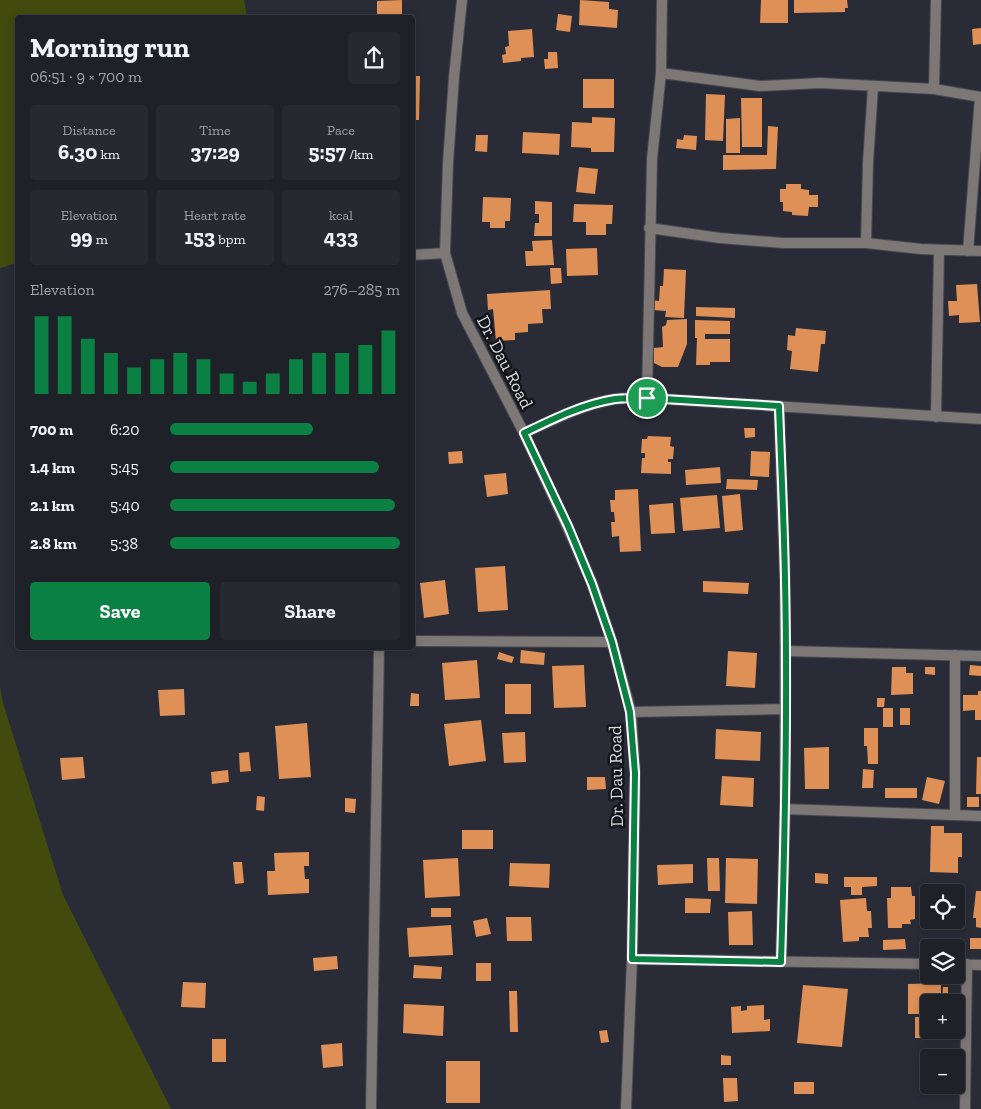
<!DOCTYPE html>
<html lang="en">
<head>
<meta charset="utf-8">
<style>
	:root { --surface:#1f2128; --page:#272930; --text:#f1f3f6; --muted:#a1a3a8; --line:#3c3e45; --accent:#0b8043 }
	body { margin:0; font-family:"Zilla Slab",serif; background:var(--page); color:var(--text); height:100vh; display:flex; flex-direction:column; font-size:19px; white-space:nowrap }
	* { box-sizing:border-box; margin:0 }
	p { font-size:16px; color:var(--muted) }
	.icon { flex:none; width:28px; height:28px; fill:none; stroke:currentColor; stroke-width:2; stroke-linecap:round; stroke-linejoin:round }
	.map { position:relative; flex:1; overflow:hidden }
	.details { position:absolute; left:15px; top:15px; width:400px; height:635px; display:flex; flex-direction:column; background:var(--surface); border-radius:5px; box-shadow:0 2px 8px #0003,0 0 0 1px var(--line) }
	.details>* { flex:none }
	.buttons { position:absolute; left:920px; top:884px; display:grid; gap:10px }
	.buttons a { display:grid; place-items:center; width:45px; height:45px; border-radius:5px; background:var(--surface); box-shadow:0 2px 8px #0003,0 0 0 1px var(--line); font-size:25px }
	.pin { position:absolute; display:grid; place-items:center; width:42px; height:42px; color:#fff; margin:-21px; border:2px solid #fff; border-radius:50%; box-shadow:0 1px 5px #0007 }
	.round { display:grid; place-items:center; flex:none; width:52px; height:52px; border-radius:5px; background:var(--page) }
	.headline { display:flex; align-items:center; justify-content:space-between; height:85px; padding:0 15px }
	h1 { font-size:28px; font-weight:700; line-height:38px }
	.stats { display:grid; grid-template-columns:repeat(3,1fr); gap:8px; height:85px; padding:5px 15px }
	.stats div { display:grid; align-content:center; border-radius:5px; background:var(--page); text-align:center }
	.stats b { font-size:21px; font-weight:700 }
	.stats small { font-size:14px; font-weight:400 }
	.stats p { font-size:14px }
	.chart { height:140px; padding:10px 15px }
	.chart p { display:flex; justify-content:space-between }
	.chart svg { width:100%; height:90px; margin-top:5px; stroke:var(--accent); stroke-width:6 }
	.button { display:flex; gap:10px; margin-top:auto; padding:10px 15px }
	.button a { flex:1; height:58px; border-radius:5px; background:var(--accent); color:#fff; font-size:20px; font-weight:700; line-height:58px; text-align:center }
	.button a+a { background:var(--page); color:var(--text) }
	ul { padding:0 15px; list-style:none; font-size:16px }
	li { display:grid; grid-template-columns:80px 60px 1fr; align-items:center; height:38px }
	li i { height:12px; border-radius:6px; background:var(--accent) }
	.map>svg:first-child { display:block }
	.green { fill:#424b0d }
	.building { fill:#df9056 }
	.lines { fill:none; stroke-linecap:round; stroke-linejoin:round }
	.street-casing { stroke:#454851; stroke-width:12 }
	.street { stroke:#7d7775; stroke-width:10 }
	.route-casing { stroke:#fff; stroke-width:10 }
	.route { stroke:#0b8043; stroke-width:6 }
	.labels { text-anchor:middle; stroke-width:5; stroke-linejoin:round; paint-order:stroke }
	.street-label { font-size:18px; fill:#d8dae1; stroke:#131519 }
</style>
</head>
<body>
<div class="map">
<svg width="981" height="1109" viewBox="0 0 981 1109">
	<rect width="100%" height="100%" fill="#292c36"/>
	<path class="green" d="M 0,0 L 244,0 L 247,17 L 18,18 L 17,263 L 0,268 Z
		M 0,686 L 3,703 L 63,895 L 171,1109 L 0,1109 Z"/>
	<path class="building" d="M 402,0 L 402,18 L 377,18 L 377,1 Z
		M 580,0 L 609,2 L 609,9 L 618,10 L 617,28 L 579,25 Z
		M 761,0 L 788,0 L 788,23 L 760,23 Z
		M 794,0 L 847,0 L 848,8 L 845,8 L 845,12 L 794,13 Z
		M 558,14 L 572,16 L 570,32 L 556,30 Z
		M 981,28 L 981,44 L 973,45 L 972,29 Z
		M 532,29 L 534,57 L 521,58 L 521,61 L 503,63 L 502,55 L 506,54 L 505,47 L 509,46 L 508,31 Z
		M 548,52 L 557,52 L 558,68 L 545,69 L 544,59 L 548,59 Z
		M 412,76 L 420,76 L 419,120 L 412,120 Z
		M 583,79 L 614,79 L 614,108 L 583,108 Z
		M 706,94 L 725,95 L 723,141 L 705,140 Z
		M 741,98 L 762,98 L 762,147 L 742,147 Z
		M 592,117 L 615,118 L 614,152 L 591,152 L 591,148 L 571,147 L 572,122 L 592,123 Z
		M 740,118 L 740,153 L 726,153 L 726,119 Z
		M 768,126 L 778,127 L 776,169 L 723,170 L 723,155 L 767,155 Z
		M 412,132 L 415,132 L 416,164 L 412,165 Z
		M 523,132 L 560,134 L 559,155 L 522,153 Z
		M 476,135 L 488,135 L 487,152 L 475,151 Z
		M 684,135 L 697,136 L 696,150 L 676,148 L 677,139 L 683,140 Z
		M 579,167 L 598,169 L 595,194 L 576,192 Z
		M 786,184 L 801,184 L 801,189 L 809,190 L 809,195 L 818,195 L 818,207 L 809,207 L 808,216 L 792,215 L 792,212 L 783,211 L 783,202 L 780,202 L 780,189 L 786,189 Z
		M 483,197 L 511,198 L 510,221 L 505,221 L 505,228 L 490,228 L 490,222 L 482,222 Z
		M 535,201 L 552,202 L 552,236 L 534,236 L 535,223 L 539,223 L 539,214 L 535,214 Z
		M 574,204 L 613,205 L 612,224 L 606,224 L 606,235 L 586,235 L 586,222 L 573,222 Z
		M 552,240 L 554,265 L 526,266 L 525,251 L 533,251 L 532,241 Z
		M 597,248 L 598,275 L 567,276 L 566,249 Z
		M 550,268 L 561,268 L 562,283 L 551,284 Z
		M 664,269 L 686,270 L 684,318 L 665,317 L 666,311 L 652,310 L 652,300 L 659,301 L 660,286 L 663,286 Z
		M 977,284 L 980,322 L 959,323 L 959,315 L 949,316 L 948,301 L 957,301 L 956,285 Z
		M 550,290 L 551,309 L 542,309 L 543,323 L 528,324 L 528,332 L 515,333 L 515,340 L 496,341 L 493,309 L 488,310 L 487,294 Z
		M 696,307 L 735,308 L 735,318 L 696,316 Z
		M 687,319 L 687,344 L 678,367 L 662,367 L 654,363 L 654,348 L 663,347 L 662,327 L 666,325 L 667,320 Z
		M 695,320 L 730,321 L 730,334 L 705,334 L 705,339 L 730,339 L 730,362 L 710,362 L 710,365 L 696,365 L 697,338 L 695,338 Z
		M 796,328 L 826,331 L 825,344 L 821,344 L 818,372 L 790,369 L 792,351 L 787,350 L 788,335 L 795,336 Z
		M 744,428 L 755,428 L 755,437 L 745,438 Z
		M 648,436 L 671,437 L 670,446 L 674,447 L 673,459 L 668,459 L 668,462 L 671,462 L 671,474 L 641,473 L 642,458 L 645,458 L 645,453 L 641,453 L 642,439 L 647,439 Z
		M 462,451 L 463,463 L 449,464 L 448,452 Z
		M 751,451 L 770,452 L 769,477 L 750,476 Z
		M 720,467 L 721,483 L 686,485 L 685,470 Z
		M 506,473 L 508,494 L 487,497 L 484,475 Z
		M 727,479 L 758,480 L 757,490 L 726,489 Z
		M 638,489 L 641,551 L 620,552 L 619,536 L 612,537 L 611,522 L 615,522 L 614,512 L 611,512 L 610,500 L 615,500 L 615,490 Z
		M 740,494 L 743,530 L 725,532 L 722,496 Z
		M 717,495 L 720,528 L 683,531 L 680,498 Z
		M 673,503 L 675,533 L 651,534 L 649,505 Z
		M 505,566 L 508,610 L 478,612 L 475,568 Z
		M 445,580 L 449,614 L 424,618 L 420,583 Z
		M 703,581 L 749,583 L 748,594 L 703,592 Z
		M 521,650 L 545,653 L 544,665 L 520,663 Z
		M 728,651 L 757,653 L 755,688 L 726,686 Z
		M 499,652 L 514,657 L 512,663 L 497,659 Z
		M 477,660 L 480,698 L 445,700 L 442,663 Z
		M 584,665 L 586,707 L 554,708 L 552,666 Z
		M 970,665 L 981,666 L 981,676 L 969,675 Z
		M 892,667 L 906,667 L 906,673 L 913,673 L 913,694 L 891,695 Z
		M 925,667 L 935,667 L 935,675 L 925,674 Z
		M 505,684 L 531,684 L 531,714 L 505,714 Z
		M 184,689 L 185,715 L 160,716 L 158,690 Z
		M 978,691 L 981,691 L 981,720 L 975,720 L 975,710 L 963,711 L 963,695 L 978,695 Z
		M 411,693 L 419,694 L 419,706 L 410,706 Z
		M 877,698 L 885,698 L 884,707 L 877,707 Z
		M 883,708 L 893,708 L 893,727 L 883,727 Z
		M 900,708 L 910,708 L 910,725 L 900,725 Z
		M 481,720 L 486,761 L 449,766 L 444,724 Z
		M 307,723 L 311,777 L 279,779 L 275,726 Z
		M 864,728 L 878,728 L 878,764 L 868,764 L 867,746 L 864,746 Z
		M 716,729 L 761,732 L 760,761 L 715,759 Z
		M 525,732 L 526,762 L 504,763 L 502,733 Z
		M 829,747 L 829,789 L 805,789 L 804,748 Z
		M 249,752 L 251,771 L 240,772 L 239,753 Z
		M 83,757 L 85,778 L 62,780 L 60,758 Z
		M 977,757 L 981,757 L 981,794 L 976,794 Z
		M 863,769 L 874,770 L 873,788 L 862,788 Z
		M 228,770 L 229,782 L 212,784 L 211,772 Z
		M 722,776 L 754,778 L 753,807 L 720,805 Z
		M 587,777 L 605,777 L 606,789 L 587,790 Z
		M 927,777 L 945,781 L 939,804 L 922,800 Z
		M 885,788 L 917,788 L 917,798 L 885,798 Z
		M 257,796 L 265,797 L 264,811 L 256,810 Z
		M 967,797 L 979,797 L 979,807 L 967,807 Z
		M 345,798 L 356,799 L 355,813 L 345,812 Z
		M 931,826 L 944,826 L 944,833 L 962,833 L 962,857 L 958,857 L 958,873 L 930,872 Z
		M 462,830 L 493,830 L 493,849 L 462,849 Z
		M 309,852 L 309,866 L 304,866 L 305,879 L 309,879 L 309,893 L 268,895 L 267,871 L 275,871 L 274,853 Z
		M 458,858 L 460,896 L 425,898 L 423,860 Z
		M 707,858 L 719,858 L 720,891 L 708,891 Z
		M 726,858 L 758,859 L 757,904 L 725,903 Z
		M 233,862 L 242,862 L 244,883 L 235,884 Z
		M 510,863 L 550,864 L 549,888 L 509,886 Z
		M 693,864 L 693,883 L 658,885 L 657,865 Z
		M 815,873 L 828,874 L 828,884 L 815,883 Z
		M 844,877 L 877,877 L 877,886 L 862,887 L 862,895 L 851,895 L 851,887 L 844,887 Z
		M 891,887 L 911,887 L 912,896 L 915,896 L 915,919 L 910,920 L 911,924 L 902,924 L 902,928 L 888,928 L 887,898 L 891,898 Z
		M 976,891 L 981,891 L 981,928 L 976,927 L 976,918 L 973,918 Z
		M 685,898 L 711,899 L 710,913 L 685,913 Z
		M 866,898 L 867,911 L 871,911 L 872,928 L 868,928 L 869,937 L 859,937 L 859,941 L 843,942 L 840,900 Z
		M 431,908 L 451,908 L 451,917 L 431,917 Z
		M 752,911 L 753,945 L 729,945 L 728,912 Z
		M 506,917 L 531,917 L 532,941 L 507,941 Z
		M 487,918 L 491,934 L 476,937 L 473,921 Z
		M 451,925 L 453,955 L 409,957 L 407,928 Z
		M 970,938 L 981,938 L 981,949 L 970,949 Z
		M 905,939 L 906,949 L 883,950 L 883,940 Z
		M 337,956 L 338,969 L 314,971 L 313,958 Z
		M 476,963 L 491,963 L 491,981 L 476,981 Z
		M 414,965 L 442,967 L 441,979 L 413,978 Z
		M 183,982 L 206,983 L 205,1008 L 181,1007 Z
		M 941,983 L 941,1002 L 929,1002 L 929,1014 L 908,1014 L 908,984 Z
		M 803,985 L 848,989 L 842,1047 L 797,1043 Z
		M 943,987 L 948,987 L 948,1002 L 942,1002 Z
		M 509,991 L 517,991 L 518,1032 L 510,1032 Z
		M 404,1004 L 444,1006 L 443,1036 L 403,1033 Z
		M 764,1005 L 764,1020 L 770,1019 L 770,1031 L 732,1033 L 731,1007 L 741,1006 L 741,1011 L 747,1010 L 747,1006 Z
		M 915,1017 L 929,1017 L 929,1030 L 948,1030 L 948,1038 L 915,1038 Z
		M 607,1030 L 609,1042 L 601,1043 L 599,1031 Z
		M 212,1039 L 226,1039 L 226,1062 L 212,1062 Z
		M 342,1043 L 343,1066 L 323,1068 L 321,1045 Z
		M 721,1055 L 731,1056 L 731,1065 L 721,1065 Z
		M 446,1061 L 480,1061 L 480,1103 L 446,1103 Z
		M 723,1078 L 737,1078 L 738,1101 L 724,1102 Z
		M 794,1082 L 814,1082 L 814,1094 L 794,1094 Z"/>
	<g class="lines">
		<g class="street-casing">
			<path id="street" d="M 462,0 L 454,77 L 448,163 L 445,253 L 462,313 L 524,433 L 567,526 L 592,583 L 612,642 L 631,712 L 635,773 L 632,959 L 626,1109
				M 661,73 L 760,86 L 820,83 L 934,89 L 981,97
				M 934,89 L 936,0
				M 649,228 L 720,238 L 783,243 L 866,243 L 921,249 L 981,251
				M 866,243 L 868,163 L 873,87
				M 968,251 L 980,97
				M 412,255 L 445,253
				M 647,398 L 652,159 L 661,73 L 662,0
				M 779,407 L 785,580 L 785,809 L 781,962
				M 936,417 L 939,250
				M 524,433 C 553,420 583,404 615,399 C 626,398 636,398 647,398 L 981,419
				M 412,641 L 612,642
				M 785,651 L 981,656
				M 955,655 L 955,815
				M 631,712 L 785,709
				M 785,809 L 981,816
				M 632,959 L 929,964
				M 956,964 L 981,965
				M 371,1109 L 379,648
				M 965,1109 L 967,964"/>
		</g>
		<use href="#street" class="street"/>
	</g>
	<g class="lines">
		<g class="route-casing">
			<path id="route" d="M 647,398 L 779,406 C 781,464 784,522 785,580 C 788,707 785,835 781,962 L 632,959 L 635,773 L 630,712 L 612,642 L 592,584 L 568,526 L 524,433 C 553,419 583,404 615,399 C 626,398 636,398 647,398 Z"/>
		</g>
		<use href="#route" class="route"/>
	</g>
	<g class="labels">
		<g class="street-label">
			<text transform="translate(505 362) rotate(63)" y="6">Dr. Dau Road</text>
			<text transform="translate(616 776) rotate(-91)" y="6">Dr. Dau Road</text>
		</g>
	</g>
</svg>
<div class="buttons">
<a><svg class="icon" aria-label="locate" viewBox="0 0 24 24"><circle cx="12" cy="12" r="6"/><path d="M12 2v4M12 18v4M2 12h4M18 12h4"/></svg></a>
<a><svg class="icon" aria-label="layers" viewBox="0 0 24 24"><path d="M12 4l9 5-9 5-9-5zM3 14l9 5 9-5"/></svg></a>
<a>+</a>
<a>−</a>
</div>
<div class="pin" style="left:647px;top:398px;background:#1e9e55"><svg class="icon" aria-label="arrive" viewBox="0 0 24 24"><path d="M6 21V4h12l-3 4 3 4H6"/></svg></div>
<section class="details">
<div class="headline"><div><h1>Morning run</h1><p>06:51 · 9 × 700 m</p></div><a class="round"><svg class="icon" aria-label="share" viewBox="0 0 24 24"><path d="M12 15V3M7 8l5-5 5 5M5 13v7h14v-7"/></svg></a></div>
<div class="stats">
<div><p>Distance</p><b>6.30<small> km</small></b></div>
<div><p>Time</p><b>37:29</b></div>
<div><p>Pace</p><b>5:57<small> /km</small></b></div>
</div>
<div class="stats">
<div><p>Elevation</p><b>99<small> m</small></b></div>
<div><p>Heart rate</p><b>153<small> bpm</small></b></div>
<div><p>kcal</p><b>433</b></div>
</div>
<div class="chart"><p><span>Elevation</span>276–285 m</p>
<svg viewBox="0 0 160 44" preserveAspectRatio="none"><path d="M5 44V6M15 44V6M25 44V17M35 44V24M45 44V31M55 44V27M65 44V24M75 44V27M85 44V34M95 44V38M105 44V34M115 44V27M125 44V24M135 44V24M145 44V20M155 44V13"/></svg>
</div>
<ul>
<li><b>700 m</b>6:20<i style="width:62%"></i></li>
<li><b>1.4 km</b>5:45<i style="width:91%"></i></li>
<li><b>2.1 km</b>5:40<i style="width:98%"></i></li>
<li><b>2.8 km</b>5:38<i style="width:100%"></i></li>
</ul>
<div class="button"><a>Save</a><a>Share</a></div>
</section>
</div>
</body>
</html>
